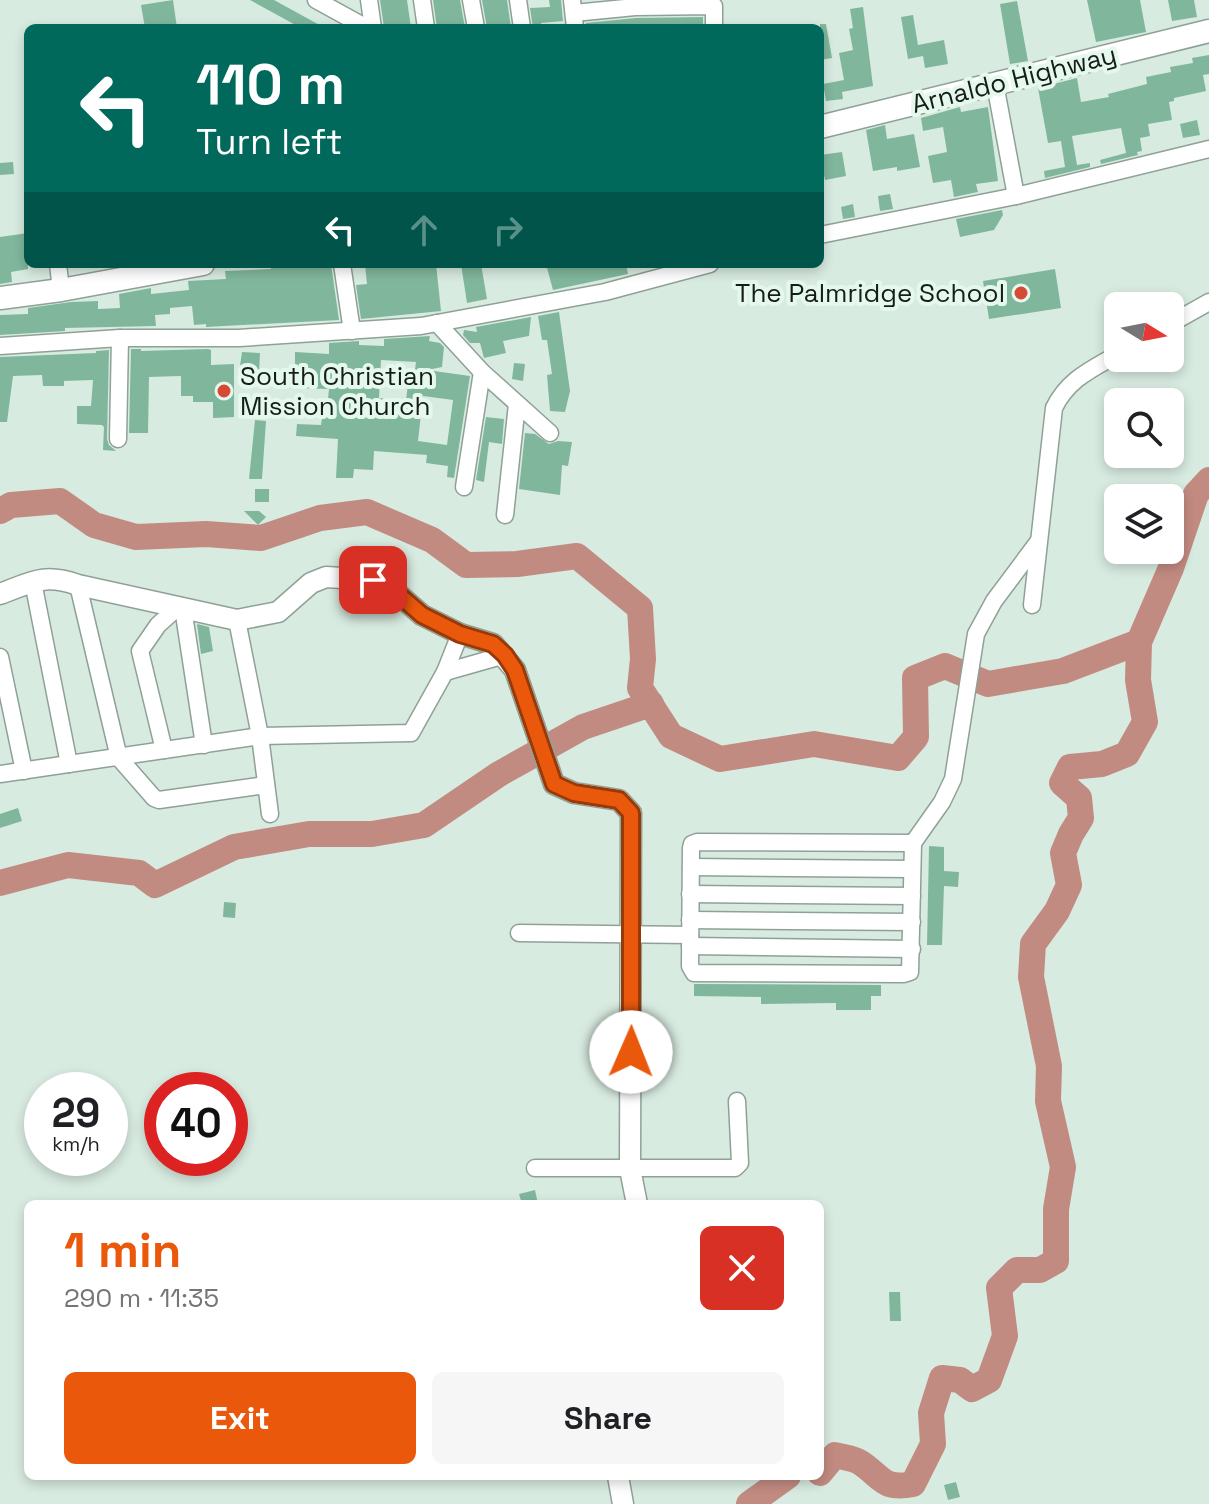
<!DOCTYPE html>
<html lang="en">
<head>
<meta charset="utf-8">
<style>
	:root { --surface:#fff; --page:#f6f6f6; --text:#202124; --muted:#757577; --accent:#ea580c }
	body { margin:0; font-family:"Space Grotesk",sans-serif; background:var(--page); color:var(--text); height:100vh; display:flex; flex-direction:column; font-size:30px; white-space:nowrap }
	* { box-sizing:border-box; margin:0 }
	p { font-size:26px; color:var(--muted) }
	.icon { flex:none; width:44px; height:44px; fill:none; stroke:currentColor; stroke-width:2; stroke-linecap:round; stroke-linejoin:round }
	.map { position:relative; flex:1; overflow:hidden }
	.sheet { position:absolute; left:24px; top:1200px; width:800px; height:280px; display:flex; flex-direction:column; background:var(--surface); border-radius:12px; box-shadow:0 4px 12px #0003 }
	.sheet>* { flex:none }
	.banner { position:absolute; left:24px; top:24px; width:800px; height:244px; border-radius:12px; box-shadow:0 4px 12px #0003; background:#00695c; color:#fff; overflow:hidden }
	.needle { width:52px; rotate:100deg }
	.fabs { position:absolute; left:1104px; top:292px; display:grid; gap:16px }
	.fabs a { display:grid; place-items:center; width:80px; height:80px; border-radius:12px; background:var(--surface); box-shadow:0 4px 12px #0003; font-size:40px }
	.speed { position:absolute; left:24px; top:1072px; display:flex; gap:16px; font-size:40px; font-weight:700; text-align:center }
	.speed>* { display:grid; place-content:center; width:104px; height:104px; border-radius:50%; background:var(--surface); box-shadow:0 4px 12px #0003; line-height:1 }
	.speed small { font-size:20px; font-weight:400 }
	.speed .limit { border:12px solid #d22; background:#fff; color:#111 }
	.pin { position:absolute; display:grid; place-items:center; width:68px; height:68px; color:#fff; margin:-34px; border-radius:16px; box-shadow:0 4px 12px #0006 }
	.me { position:absolute; width:88px; margin:-44px; rotate:1deg; stroke-linejoin:round; filter:drop-shadow(0 0 6px #0008) }
	.turn { display:flex; align-items:center; gap:28px; height:168px; padding:0 40px; font-size:36px }
	.turn .icon { width:104px; height:104px; stroke-width:2.5 }
	.turn b { display:block; font-size:56px; line-height:68px }
	.lanes { display:flex; align-items:center; height:76px; padding:0 40px; background:#0003; justify-content:center; gap:40px; direction:ltr }
	.lanes .off { opacity:.35 }
	.round { display:grid; place-items:center; flex:none; width:84px; height:84px; border-radius:12px; background:var(--page) }
	.summary { display:flex; align-items:center; justify-content:space-between; height:136px; padding:0 40px }
	h1 { font-size:48px; font-weight:600; line-height:60px; color:var(--accent) }
	.action { display:flex; gap:16px; margin-top:auto; padding:16px 40px }
	.action a { flex:1; height:92px; border-radius:12px; background:var(--accent); color:#fff; font-size:32px; font-weight:600; line-height:92px; text-align:center }
	.action a+a { background:var(--page); color:var(--text) }
	.map>svg:first-child { display:block }
</style>
</head>
<body>
<div class="map">
<svg width="1209" height="1504" viewBox="0 0 1209 1504">
	<rect width="100%" height="100%" fill="#d8ebe1"/>
	<g fill="none" stroke-linecap="round" stroke-linejoin="round">
		<g stroke="#c28b81" stroke-width="26">
			<path d="M0,511l11,-6 49,-4 34,24 42,12 70,-3 55,4 59,-20 47,-6 65,28 34,25 51,-1 60,-8 63,52 3,51 -3,29 31,48 49,23 94,-15 84,14 18,-21 -1,-59 30,-12 43,18 75,-13 76,-29 32,-74 25,-74 13,-14"/>
			<path d="M0,883l68,-18 71,8 16,12 79,-38 75,-13h63l52,-9 75,-51 84,-47 68,-23"/>
			<path d="M820,1473l15,-18c8,2 19,3 26,8 22,15 22,27 52,21l20,-40 -2,-31 11,-35 18,2 12,9 17,-9 16,-44 -6,-48 18,-18h23l16,-9v-52l7,-42 -15,-66 1,-35 -18,-89 2,-33 24,-33 12,-26 -6,-32 8,-19 10,-16 -2,-20 -17,-15 8,-16 32,-3 25,-10 18,-32 -7,-42 1,-38"/>
			<path d="M749,1504l39,-28"/>
		</g>
	</g>
	<g fill="#80b79c" fill-rule="evenodd">
		<path d="M173,0l4,28h-32l-4,-23z"/>
		<path d="M250,0h24l51,28h-24z"/>
		<path d="M380,0h27l4,28h-12v-3l-15,2z"/>
		<path d="M433,0h27l5,28h-28z"/>
		<path d="M482,0h25l4,28h-24z"/>
		<path d="M549,0h12l2,21 -22,2 1,5h-9l-3,-20 20,-1z"/>
		<path d="M1087,0h53l6,32 -50,10z"/>
		<path d="M1168,0h26l3,17 -25,4z"/>
		<path d="M1017,1l11,60 -18,3 -10,-60z"/>
		<path d="M863,7l10,79 -31,6 1,7 -17,2 -3,-17 21,-4 -5,-27 14,-3 -4,-21 4,-1 -3,-19z"/>
		<path d="M913,15l5,30 26,-5 4,24 -23,4 -2,-12 -15,3 -7,-42z"/>
		<path d="M703,17v11h-117v-5l50,-5z"/>
		<path d="M820,24h6l6,34 -12,2z"/>
		<path d="M1209,55v19l-6,1 3,16 -32,7v3l-5,1 3,18 -24,4 2,12 -10,2 2,13 -5,1 1,3 -37,9 -1,-4 26,-7 -5,-25 -49,8 5,29 13,-2v4l-45,11 -1,-7 21,-4 -4,-26 -13,2 -10,-55 39,-10 4,24 28,-5 -1,-3 39,-10 -1,-7 25,-5 -1,-5 23,-4 -1,-5z"/>
		<path d="M960,107l1,5 27,-5 10,74 -22,3 2,8 -24,5 -3,-17 -18,3 -5,-27 19,-4 -4,-25 -20,4 -2,-13z"/>
		<path d="M1197,120l3,15 -17,3 -3,-14z"/>
		<path d="M885,125l2,14 27,-5 6,33 -23,4v-4l-24,4 -7,-41z"/>
		<path d="M842,152l4,24 -21,4 -5,-25z"/>
		<path d="M13,162l1,12 -14,1v-12z"/>
		<path d="M890,194l3,15 -13,2 -2,-15z"/>
		<path d="M853,204l2,13 -12,2 -2,-12z"/>
		<path d="M1002,210l1,5 -9,15 -34,7 -4,-18z"/>
		<path d="M28,233v36l-17,3 1,10 -12,2v-47z"/>
		<path d="M271,264h60l8,56 -133,7v-3l-12,1 -2,-19 -22,2v6l-15,1 1,11 -91,2v3l-65,4v-20l28,-1v-6l43,-6 27,-1v8l22,-1 -1,-14 32,-6v6l38,-4 -1,-9 38,-2 -1,-8 46,-2z"/>
		<path d="M365,264h71l5,47 -80,8 -5,-34 11,-1z"/>
		<path d="M461,264h20l6,35 -20,4z"/>
		<path d="M546,264h80l2,10 -75,16z"/>
		<path d="M1055,269l6,39 -72,11 -6,-38z"/>
		<path d="M559,312l11,79 -5,21 -15,-1 -3,-36 5,-1 -5,-34h-5l-4,-24z"/>
		<path d="M531,317l-2,19 -26,5 3,12 -22,5 -4,-15h-10l-7,-8 1,-5 13,2 -1,-5z"/>
		<path d="M430,336l-1,5 11,2 4,4 -2,20 -15,3 43,6 -16,102 -7,-1 1,-11 -22,-3 1,-8 -53,-4 -1,19 -19,-1 -1,9h-17l2,-39 -42,-3 1,-12 24,1 1,-7h4l3,-29 -34,-1v-36l34,2v-11l30,-2v4l25,1v-7zM381,360l35,2 -3,22h-5l-2,16 -27,-2zM423,396l30,4 -6,45 -29,-4z"/>
		<path d="M131,349h10v2l67,-2 3,1v15l23,-1v53l-21,1v-16h-20v-6h-12v-20l-32,1 -1,56h-19z"/>
		<path d="M109,350l-2,89 2,6 7,6 -13,-1 1,-23 -2,-2 -25,-1v-18h14l2,-26 -29,1v5h-21l-1,-11 -29,1 -6,46h-7v-65l96,-4v-2z"/>
		<path d="M242,352l18,1 -1,21 -20,-1z"/>
		<path d="M514,363l11,1 -2,17 -11,-2z"/>
		<path d="M486,417l18,2 -2,25 -13,-2 -5,40 -8,-2z"/>
		<path d="M255,420l11,1 -4,58h-13z"/>
		<path d="M525,433l10,1 14,10 9,-3 14,1 -4,24 -6,-1 -2,30 -41,-6z"/>
		<rect x="255" y="489" width="14" height="13"/>
		<path d="M244,511h15l7,6 -8,8z"/>
		<path d="M197,624l12,3 4,24 -12,3z"/>
		<path d="M18,808l4,13 -22,7v-14z"/>
		<path d="M929,846l15,1v24l15,1 -1,15 -14,-1 -2,59h-15z"/>
		<path d="M224,902l12,1 -1,15 -12,-1z"/>
		<path d="M694,984l187,1v11h-10v14h-35v-7l-75,1v-7l-67,-1z"/>
		<path d="M535,1190l3,14h-16l-3,-10z"/>
		<path d="M889,1292h11l1,29h-11z"/>
		<path d="M956,1482l4,15 -12,3 -4,-15z"/>
	</g>
	<g fill="none" stroke-linecap="round" stroke-linejoin="round">
		<g stroke="#8fa197" stroke-width="19">
			<g id="minor">
				<path d="M316,0l51,28"/>
				<path d="M369,0l4,28"/>
				<path d="M422,0l4,28"/>
				<path d="M471,0l5,28"/>
				<path d="M518,0l4,28"/>
				<path d="M572,0l3,28"/>
				<path d="M574,13l61,-6 79,-1v22"/>
				<path d="M995,84l21,112"/>
				<path d="M820,235l196,-39 193,-47"/>
				<path d="M58,264l3,26"/>
				<path d="M342,264l10,67"/>
				<path d="M437,323l45,49 68,61"/>
				<path d="M1170,324l39,-22"/>
				<path d="M0,346l120,-8h119l182,-12 184,-34 105,-28"/>
				<path d="M118,439l2,-101"/>
				<path d="M464,487l18,-115"/>
				<path d="M505,515l12,-111"/>
				<path d="M33,582l36,182"/>
				<path d="M78,585l41,173 35,40 5,2 107,-15"/>
				<path d="M1032,605l22,-197c14,-29 38,-39 64,-54"/>
				<path d="M183,608l21,137"/>
				<path d="M237,620l23,116 10,78"/>
				<path d="M0,657l24,114"/>
				<path d="M445,672l60,-17"/>
				<path d="M164,750l-24,-99 18,-26 20,-18"/>
				<path d="M0,774l260,-38 151,-3 34,-61 15,-38"/>
				<path d="M697,842l216,1 -3,129 -6,2 -210,-1 -4,-7 1,-118 1,-4z"/>
				<path d="M913,843l29,-41 11,-23 23,-145 18,-33 44,-59"/>
				<path d="M691,867l221,2"/>
				<path d="M690,894l222,2"/>
				<path d="M690,920l222,2"/>
				<path d="M519,933l171,2"/>
				<path d="M690,946l222,3"/>
				<path d="M535,1168h200l5,-5 -3,-62"/>
			</g>
		</g>
		<g stroke="#8fa197" stroke-width="23">
			<g id="tertiary">
				<path d="M0,594c32,-12 44,-21 78,-9l159,35 41,-8 33,-29 15,-6 47,3 18,8 31,27 38,19 33,10 22,26 39,114 20,9 45,7 12,13 -1,356 7,35"/>
				<path d="M618,1476l5,28"/>
			</g>
		</g>
		<g stroke="#8fa197" stroke-width="25">
			<g id="secondary">
				<path d="M820,127l389,-96"/>
				<path d="M0,298l61,-8 142,-26"/>
			</g>
		</g>
		<use href="#minor" stroke="#fff" stroke-width="16"/>
		<use href="#tertiary" stroke="#fff" stroke-width="20"/>
		<use href="#secondary" stroke="#fff" stroke-width="22"/>
	</g>
	<g fill="none" stroke-linecap="round" stroke-linejoin="round">
		<g stroke="#983908" stroke-width="20">
			<path id="route" d="M373,580l18,8 31,27 38,19 33,10 12,11 10,15 39,114 20,9 45,7 12,13v239"/>
		</g>
		<use href="#route" stroke="#ea580c" stroke-width="14"/>
	</g>
	<g fill="#d64a35" stroke="#e5f8ee" stroke-width="3">
		<circle cx="1021" cy="293" r="8"/>
		<circle cx="224" cy="391" r="8"/>
	</g>
	<g text-anchor="middle" stroke-width="8" stroke-linejoin="round" paint-order="stroke">
		<g font-size="26" fill="#161d19" stroke="#e5f8ee">
			<text transform="translate(1014 79) rotate(-14)" y="9">Arnaldo Highway</text>
		</g>
		<g font-size="26" fill="#161d19" stroke="#e5f8ee" text-anchor="end">
			<text x="1005" y="302">The Palmridge School</text>
			<text x="240" y="385" text-anchor="start">South Christian<tspan x="240" dy="30">Mission Church</tspan></text>
		</g>
	</g>
</svg>
<div class="fabs">
<a><svg class="needle" viewBox="-14 -14 28 28"><path d="M0-13l5 13h-10z" fill="#e53935"/><path d="M0 13l5-13h-10z" fill="#757577"/></svg></a>
<a><svg class="icon" aria-label="search" viewBox="0 0 24 24"><circle cx="10" cy="10" r="6"/><path d="M15 15l6 6"/></svg></a>
<a><svg class="icon" aria-label="layers" viewBox="0 0 24 24"><path d="M12 4l9 5-9 5-9-5zM3 14l9 5 9-5"/></svg></a>
</div>
<div class="speed"><div>29<small>km/h</small></div><div class="limit">40</div></div>
<div class="pin" style="left:373px;top:580px;background:#d93025"><svg class="icon" aria-label="arrive" viewBox="0 0 24 24"><path d="M6 21V4h12l-3 4 3 4H6"/></svg></div>
<svg class="me" style="left:631px;top:1052px" viewBox="-20 -20 40 40"><circle r="19" fill="#fff"/><path d="M0-13L10 11 0 6-10 11z" fill="#ea580c"/></svg>
<div class="banner">
<div class="turn"><svg class="icon" aria-label="left" viewBox="0 0 24 24"><path d="M17 20v-9H6M10 6l-5 5 5 5"/></svg><div><b>110 m</b>Turn left</div></div>
<div class="lanes"><svg class="icon" aria-label="left" viewBox="0 0 24 24"><path d="M17 20v-9H6M10 6l-5 5 5 5"/></svg><svg class="icon off" aria-label="ahead" viewBox="0 0 24 24"><path d="M12 20V5M6 11l6-6 6 6"/></svg><svg class="icon off" aria-label="right" viewBox="0 0 24 24"><path d="M7 20v-9h11M14 6l5 5-5 5"/></svg></div>
</div>
<section class="sheet">
<div class="summary"><div><h1>1 min</h1><p>290 m · 11:35</p></div><a class="round" style="background:#d93025;color:#fff"><svg class="icon" aria-label="close" viewBox="0 0 24 24"><path d="M6 6l12 12M18 6L6 18"/></svg></a></div>
<div class="action"><a>Exit</a><a>Share</a></div>
</section>
</div>
</body>
</html>
